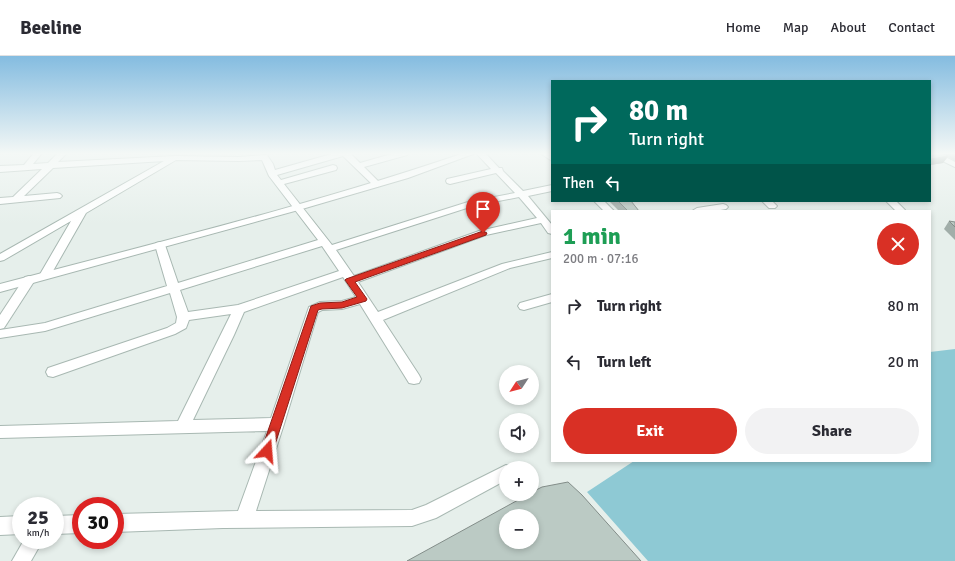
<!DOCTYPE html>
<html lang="en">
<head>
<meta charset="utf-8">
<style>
	:root { --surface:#fff; --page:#f2f2f3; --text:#2b2b33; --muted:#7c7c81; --line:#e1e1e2; --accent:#d93025 }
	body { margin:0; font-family:Signika,sans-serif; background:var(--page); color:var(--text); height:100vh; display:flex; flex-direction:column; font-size:15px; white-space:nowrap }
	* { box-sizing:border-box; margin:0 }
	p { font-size:13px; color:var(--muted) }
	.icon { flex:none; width:22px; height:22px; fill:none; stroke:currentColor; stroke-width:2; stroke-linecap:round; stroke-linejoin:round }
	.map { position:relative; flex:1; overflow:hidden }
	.panel { position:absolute; left:551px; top:154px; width:380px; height:252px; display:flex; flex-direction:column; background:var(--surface); border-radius:0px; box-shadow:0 2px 6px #0003 }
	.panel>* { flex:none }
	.banner { position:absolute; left:551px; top:24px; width:380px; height:122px; border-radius:0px; box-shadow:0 2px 6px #0003; background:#00695c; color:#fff; overflow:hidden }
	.needle { width:26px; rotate:234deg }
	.controls { position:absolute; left:499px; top:309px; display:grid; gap:8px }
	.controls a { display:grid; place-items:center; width:40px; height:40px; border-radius:50%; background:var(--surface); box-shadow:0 2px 6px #0003; font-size:20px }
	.speed { position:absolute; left:12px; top:441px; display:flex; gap:8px; font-size:20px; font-weight:700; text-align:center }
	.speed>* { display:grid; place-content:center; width:52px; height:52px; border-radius:50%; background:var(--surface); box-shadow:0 2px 6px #0003; line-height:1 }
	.speed small { font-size:10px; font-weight:400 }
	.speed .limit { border:6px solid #d22; background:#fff; color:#111 }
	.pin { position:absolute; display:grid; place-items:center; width:34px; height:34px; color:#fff; margin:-41px -17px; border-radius:50% 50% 50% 0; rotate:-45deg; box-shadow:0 0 4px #0007 }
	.pin .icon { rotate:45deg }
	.me { position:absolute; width:44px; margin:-22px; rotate:19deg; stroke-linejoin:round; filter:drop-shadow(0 0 3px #0008) }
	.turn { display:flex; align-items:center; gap:14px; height:84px; padding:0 12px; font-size:18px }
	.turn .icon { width:52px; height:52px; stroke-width:2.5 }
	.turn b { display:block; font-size:28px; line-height:34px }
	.then { display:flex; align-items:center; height:38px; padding:0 12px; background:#0003; gap:8px; font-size:15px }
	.round { display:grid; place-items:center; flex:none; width:42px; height:42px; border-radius:21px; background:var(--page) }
	.headline { display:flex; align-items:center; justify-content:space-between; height:68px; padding:0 12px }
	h1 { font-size:24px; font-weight:700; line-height:30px; color:#1e9e55 }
	.button { display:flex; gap:8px; margin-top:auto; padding:8px 12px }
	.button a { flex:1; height:46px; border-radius:24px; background:var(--accent); color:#fff; font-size:16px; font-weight:700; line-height:46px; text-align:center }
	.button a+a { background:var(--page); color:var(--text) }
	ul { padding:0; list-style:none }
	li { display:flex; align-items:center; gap:12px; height:56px; padding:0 12px }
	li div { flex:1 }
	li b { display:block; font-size:15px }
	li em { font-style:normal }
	header { display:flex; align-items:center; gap:24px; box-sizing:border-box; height:56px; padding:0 20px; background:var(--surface); border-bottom:1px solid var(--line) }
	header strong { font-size:19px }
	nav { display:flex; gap:22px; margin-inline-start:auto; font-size:14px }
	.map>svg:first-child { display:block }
</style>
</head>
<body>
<header>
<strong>Beeline</strong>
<nav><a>Home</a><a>Map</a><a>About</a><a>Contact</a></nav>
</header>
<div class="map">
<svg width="955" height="505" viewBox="0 0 955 505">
	<rect width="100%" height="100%" fill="#e6efeb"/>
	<path fill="#8ec9d4" d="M955,293v212h-307l-61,-69 47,-31h296v-109z"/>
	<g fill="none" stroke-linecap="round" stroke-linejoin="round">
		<g stroke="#a8b8b2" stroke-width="2">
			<g id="minor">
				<path d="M34,97h8l-9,11 15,-1 10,-10h9l-9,9 117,-6 64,1 25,-2h3l6,9 2,6 60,-17h15l10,10 35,-10h13l-1,2 -43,12 17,17 -4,3 -3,-1 -31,-30 -66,19 4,5 52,-15 3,1 1,2 -1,2 -52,14 48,61 136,-43 47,-9 -19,-20 -46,11 -3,-1 -1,-2 1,-2 44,-10 -15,-16h9l14,15h3l1,3 20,20 29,-6v6l-24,5 24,29v9l-4,-1 -7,-10 -55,12 -128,47 20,30 124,-48 50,-12v6l-42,10 -127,52 36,55 2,4 -2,4 -5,1 -5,-1 -49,-79 -18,5 -20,1 -4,2 -34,112 -28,87 156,-1 14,-5 80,-40 6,3h-6v12l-70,38 -24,8 -189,2 -108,4v-18l123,-3 29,-80 -267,7v-12l178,-5 53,-107 -42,6 -3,8 -11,6 -122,43 -5,-1 -2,-4 2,-4 119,-40 9,-5 1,-6 -7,-24 -125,38 -45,7v-8l45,-7 122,-37 -12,-41 1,-2 4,-1 5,3 13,38 140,-43 -49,-64 -7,-16 -23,1 -63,-1 -90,53 -37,65h-8l-2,-2 32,-55 -67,39 -4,1v-7l164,-93 -111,7 -29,28 33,-3 3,1 2,2 -2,2 -60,6v-6l13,-1 29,-28 -42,3v-6l24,-1zM519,141l18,21 -58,13 -125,45 -18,-26 137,-44zM322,190l17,25 -101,34 -50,7 -8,-22zM343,221l13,20 -14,4 -22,1 -11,5 -38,111 -78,2 41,-85 10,-23z"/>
				<path d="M540,97h9l3,2v6z"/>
				<path d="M594,145h10l10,10h-10z"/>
				<path d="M762,145h10l5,5 -2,2h-6z"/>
				<path d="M886,145h10l9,9 -9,1z"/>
				<path d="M723,148l3,1 2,2 -2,2 -11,2h-23l5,-3z"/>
				<path d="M29,220l4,1 2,3 -31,48 -4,1v-14l25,-38z"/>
				<path d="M552,238v8l-28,8 -4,-1 -2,-3 2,-3z"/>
				<path d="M81,459v18l-26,1v-18z"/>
				<path d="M21,460v18l-21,1v-18z"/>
				<path d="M24,484h19l-12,21h-19z"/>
			</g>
		</g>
		<g stroke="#a8b8b2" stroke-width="2">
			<g id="tertiary">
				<path d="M464,97h12l-68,25 -106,31 -302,83v-8c155,-41 312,-79 464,-131z"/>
				<path d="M930,97h8l17,9v5l-25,-12z"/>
			</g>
		</g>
		<use href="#minor" fill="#fff" fill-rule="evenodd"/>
		<use href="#tertiary" fill="#fff" fill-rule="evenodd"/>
	</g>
	<g fill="#a1aea9">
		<path d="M930,97h25v8l-7,-4 -5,6 -13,2z"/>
		<path d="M609,145h22l8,10h-20z"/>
		<path d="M949,165l6,1v18l-11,-11z"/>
	</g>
	<path fill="#838d89" d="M948,100l-5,7 -13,2v-5l1,-1z"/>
	<g fill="#bbcac4" stroke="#838d89" fill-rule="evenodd">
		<path d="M930,97h12l6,3 -17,3 -1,-1z"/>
		<path d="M618,145h13l8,10h-11z"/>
		<path d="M949,165l6,1v5z"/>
		<path d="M568,426l14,13 59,66h-234l122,-67h3v-2l10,-5zM506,460h26v26h-26z"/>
	</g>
	<linearGradient id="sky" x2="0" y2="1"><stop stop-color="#84bce0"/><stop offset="0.58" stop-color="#f4f8f6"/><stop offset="1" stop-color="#f4f8f6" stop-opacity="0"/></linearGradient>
	<rect width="955" height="168" fill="url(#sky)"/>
	<path fill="#d93025" stroke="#8d1f18" d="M483,175l4,2 -1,2 -131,47 12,17 -1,2 -24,7 -20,1 -4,1 -45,141 -2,4 -4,2 -4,-2 -2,-4 50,-145 9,-3 22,-1 15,-5 -12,-17 1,-1z"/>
</svg>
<div class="controls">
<a><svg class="needle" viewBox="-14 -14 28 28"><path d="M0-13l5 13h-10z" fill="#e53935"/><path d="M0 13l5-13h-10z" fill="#7c7c81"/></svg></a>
<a><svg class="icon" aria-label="sound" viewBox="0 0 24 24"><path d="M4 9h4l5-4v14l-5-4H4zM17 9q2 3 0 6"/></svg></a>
<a>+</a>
<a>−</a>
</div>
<div class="speed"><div>25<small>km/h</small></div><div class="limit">30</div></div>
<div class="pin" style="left:483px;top:177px;background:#d93025"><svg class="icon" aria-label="arrive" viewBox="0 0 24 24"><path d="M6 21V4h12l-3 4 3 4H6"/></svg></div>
<svg class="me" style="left:267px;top:395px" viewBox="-20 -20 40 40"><path d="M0-17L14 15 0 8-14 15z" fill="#d93025" stroke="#fff" stroke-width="4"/></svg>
<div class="banner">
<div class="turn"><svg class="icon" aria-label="right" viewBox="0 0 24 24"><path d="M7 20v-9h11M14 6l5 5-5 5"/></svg><div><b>80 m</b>Turn right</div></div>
<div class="then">Then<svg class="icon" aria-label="left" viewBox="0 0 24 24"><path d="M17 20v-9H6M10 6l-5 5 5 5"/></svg></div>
</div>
<section class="panel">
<div class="headline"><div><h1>1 min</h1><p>200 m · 07:16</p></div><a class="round" style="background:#d93025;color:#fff"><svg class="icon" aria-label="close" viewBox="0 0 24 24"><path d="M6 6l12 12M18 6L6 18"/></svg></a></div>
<ul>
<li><svg class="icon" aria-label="right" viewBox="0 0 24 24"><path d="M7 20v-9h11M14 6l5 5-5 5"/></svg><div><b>Turn right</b></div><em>80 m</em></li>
<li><svg class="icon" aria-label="left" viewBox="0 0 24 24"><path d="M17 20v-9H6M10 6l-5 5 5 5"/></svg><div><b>Turn left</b></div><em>20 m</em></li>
</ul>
<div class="button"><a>Exit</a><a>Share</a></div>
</section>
</div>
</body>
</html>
